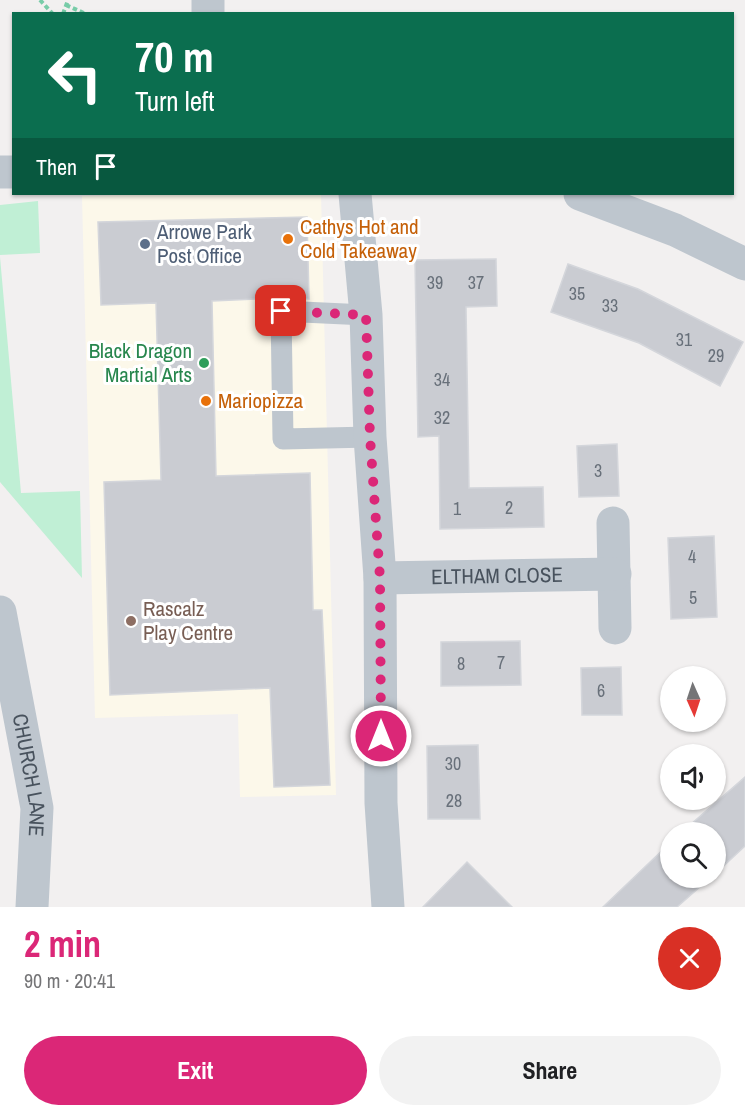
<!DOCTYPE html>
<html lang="en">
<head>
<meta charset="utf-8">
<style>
	:root { --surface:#fff; --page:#f2f2f2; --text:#202124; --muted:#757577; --accent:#db2777 }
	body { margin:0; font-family:"Archivo Narrow",sans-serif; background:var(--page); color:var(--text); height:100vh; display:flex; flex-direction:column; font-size:22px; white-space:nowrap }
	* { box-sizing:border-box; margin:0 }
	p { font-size:20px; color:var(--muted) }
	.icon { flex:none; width:33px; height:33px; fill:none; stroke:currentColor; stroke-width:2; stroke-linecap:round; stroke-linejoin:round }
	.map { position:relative; height:907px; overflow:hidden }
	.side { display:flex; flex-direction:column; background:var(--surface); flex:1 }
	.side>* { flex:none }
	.banner { position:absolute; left:12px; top:12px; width:722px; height:183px; border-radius:0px; box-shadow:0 2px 4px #0004; background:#0b6e4f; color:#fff; overflow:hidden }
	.needle { width:39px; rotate:177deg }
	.tools { position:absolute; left:660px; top:666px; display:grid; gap:12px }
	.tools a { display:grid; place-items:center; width:66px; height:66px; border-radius:50%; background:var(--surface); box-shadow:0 2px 4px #0004; font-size:30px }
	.pin { position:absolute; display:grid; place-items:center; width:51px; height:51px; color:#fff; margin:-26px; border-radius:12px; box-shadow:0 3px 9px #0006 }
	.me { position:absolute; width:66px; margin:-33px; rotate:0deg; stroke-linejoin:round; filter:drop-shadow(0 0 4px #0008) }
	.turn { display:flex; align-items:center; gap:21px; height:126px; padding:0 24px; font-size:27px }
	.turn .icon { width:78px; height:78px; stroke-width:2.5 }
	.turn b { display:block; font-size:42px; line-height:51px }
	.then { display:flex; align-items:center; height:57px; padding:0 24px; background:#0003; gap:12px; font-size:22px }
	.round { display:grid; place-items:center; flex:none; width:63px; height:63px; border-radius:32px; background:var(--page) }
	.headline { display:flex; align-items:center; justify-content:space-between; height:102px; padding:0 24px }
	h1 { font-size:36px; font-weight:700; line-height:45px; color:var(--accent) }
	.action { display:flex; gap:12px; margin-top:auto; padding:12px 24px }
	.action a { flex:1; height:69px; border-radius:36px; background:var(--accent); color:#fff; font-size:24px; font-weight:700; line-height:69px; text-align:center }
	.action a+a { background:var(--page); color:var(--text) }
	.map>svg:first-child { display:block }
</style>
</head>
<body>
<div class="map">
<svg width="745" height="907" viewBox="0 0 745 907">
	<rect width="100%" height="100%" fill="#f2f0f0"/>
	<path fill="#fcf8ea" d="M165,194h156l15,601 -96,2 -2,-83 -143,4 -13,-522z"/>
	<g fill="#c0efd5">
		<path d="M38,201l2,52 -40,2v-50z"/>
		<path d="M0,257l21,236 59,-2 2,87 -82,-96z"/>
	</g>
	<g fill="#caccd2" stroke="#d4d6db" stroke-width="1.5">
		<path d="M307,217l2,82 -27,-1 -70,3 4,175 94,-3 3,137h9l8,175 -56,2 -4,-99 -160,7 -6,-213 57,-2 -5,-177 -55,2 -3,-83z"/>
		<path d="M496,259l1,47 -31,1 3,181 74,-1 1,40 -104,2 -1,-93 -21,1 -3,-177z"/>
		<path d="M568,264l70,25 105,53 -23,44 -81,-43 -88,-31z"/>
		<path d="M617,444l2,52 -40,1 -2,-51z"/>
		<path d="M714,536l3,81 -46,2 -3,-81z"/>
		<path d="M520,641l1,44 -80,1v-44z"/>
		<path d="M621,667l1,48h-40l-1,-47z"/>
		<path d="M478,745l2,74h-52l-1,-73z"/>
		<path d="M745,777v69l-29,27v-41h-34z"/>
		<path d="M670,843v35h40l-33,29h-74z"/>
		<path d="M467,862l45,45h-89z"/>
	</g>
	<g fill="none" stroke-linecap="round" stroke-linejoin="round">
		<g stroke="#78cca8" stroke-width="4" stroke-dasharray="4.5 3" stroke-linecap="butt">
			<path d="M40,0l13,14"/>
			<path d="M66,5l20,9"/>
			<path d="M63,14l5,-14"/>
		</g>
		<path stroke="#bec6ce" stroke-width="21" d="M366,315l-85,-4 2,128 87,-2"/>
		<g stroke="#bec6ce" stroke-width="33">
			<path d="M208,0v14"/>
			<path d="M0,172h14"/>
			<path d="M355,194l11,121 4,122 10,141 1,225 7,104"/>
			<path d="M580,194l95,36 70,34"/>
			<path d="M613,523l2,105"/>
			<path id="s1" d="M380,578l235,-4"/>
			<path id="s2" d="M0,612l37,196 -5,99"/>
		</g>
	</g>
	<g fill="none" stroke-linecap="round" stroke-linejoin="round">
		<path stroke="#db2777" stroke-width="10" stroke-dasharray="0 18" d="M281,311l85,4 4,122 10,141 1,158"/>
	</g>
	<g fill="#e8710a" stroke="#fff" stroke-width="2">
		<circle cx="288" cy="239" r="6"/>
		<circle cx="206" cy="401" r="6"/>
	</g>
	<circle fill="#5c6f8a" stroke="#fff" stroke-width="2" cx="145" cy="244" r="6"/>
	<circle fill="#2e9e5b" stroke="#fff" stroke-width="2" cx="204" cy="363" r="6"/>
	<circle fill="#8d6e63" stroke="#fff" stroke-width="2" cx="131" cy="621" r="6"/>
	<g text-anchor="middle" stroke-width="6" stroke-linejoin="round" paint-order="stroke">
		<g font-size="18" fill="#68707a">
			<text x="435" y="289">39</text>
			<text x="476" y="289">37</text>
			<text x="577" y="300">35</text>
			<text x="610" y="312">33</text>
			<text x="684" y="346">31</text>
			<text x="716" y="362">29</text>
			<text x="442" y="386">34</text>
			<text x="442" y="424">32</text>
			<text x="598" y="477">3</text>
			<text x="509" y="514">2</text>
			<text x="457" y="515">1</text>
			<text x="692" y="563">4</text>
			<text x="693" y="604">5</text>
			<text x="501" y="669">7</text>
			<text x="461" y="670">8</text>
			<text x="601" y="697">6</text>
			<text x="453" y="770">30</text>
			<text x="454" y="807">28</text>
		</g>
		<g font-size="21" fill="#c56008" stroke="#fff" text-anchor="start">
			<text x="300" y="234">Cathys Hot and<tspan x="300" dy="24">Cold Takeaway</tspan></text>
			<text x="218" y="408">Mariopizza</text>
		</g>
		<g font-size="21" fill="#4e5e75" stroke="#fff" text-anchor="start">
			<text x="157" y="239">Arrowe Park<tspan x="157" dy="24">Post Office</tspan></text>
		</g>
		<g font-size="21" fill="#27864d" stroke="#fff" text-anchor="end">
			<text x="192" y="358">Black Dragon<tspan x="192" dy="24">Martial Arts</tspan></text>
		</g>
		<g font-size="21" fill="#48525d" stroke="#fff">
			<text dy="7" stroke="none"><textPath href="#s1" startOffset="117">ELTHAM CLOSE</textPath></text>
			<text dy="7" stroke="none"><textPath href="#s2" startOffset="166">CHURCH LANE</textPath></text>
		</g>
		<g font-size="21" fill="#785e54" stroke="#fff" text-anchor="start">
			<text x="143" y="616">Rascalz<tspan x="143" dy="24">Play Centre</tspan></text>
		</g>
	</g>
</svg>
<div class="tools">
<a><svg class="needle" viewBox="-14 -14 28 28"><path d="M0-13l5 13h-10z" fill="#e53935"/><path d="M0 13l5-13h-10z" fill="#757577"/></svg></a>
<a><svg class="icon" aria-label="sound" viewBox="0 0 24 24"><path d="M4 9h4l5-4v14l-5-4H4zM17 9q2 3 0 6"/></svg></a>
<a><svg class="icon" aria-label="search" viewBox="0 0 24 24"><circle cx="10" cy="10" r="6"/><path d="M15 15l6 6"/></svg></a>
</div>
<div class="pin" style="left:281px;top:311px;background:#d93025"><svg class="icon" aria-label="arrive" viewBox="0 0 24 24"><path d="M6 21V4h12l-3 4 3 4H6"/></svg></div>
<svg class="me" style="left:381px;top:736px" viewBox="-20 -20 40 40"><circle r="17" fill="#db2777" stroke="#fff" stroke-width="3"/><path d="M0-11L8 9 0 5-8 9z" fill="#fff"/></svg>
<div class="banner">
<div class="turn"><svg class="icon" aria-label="left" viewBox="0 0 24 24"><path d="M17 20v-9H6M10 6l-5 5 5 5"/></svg><div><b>70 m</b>Turn left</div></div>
<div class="then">Then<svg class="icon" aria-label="arrive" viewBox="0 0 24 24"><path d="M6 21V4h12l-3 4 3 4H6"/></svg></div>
</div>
</div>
<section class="side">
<div class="headline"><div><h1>2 min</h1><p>90 m · 20:41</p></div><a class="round" style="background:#d93025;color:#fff"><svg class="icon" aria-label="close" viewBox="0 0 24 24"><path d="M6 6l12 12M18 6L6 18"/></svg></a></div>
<div class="action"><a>Exit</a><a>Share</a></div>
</section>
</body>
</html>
